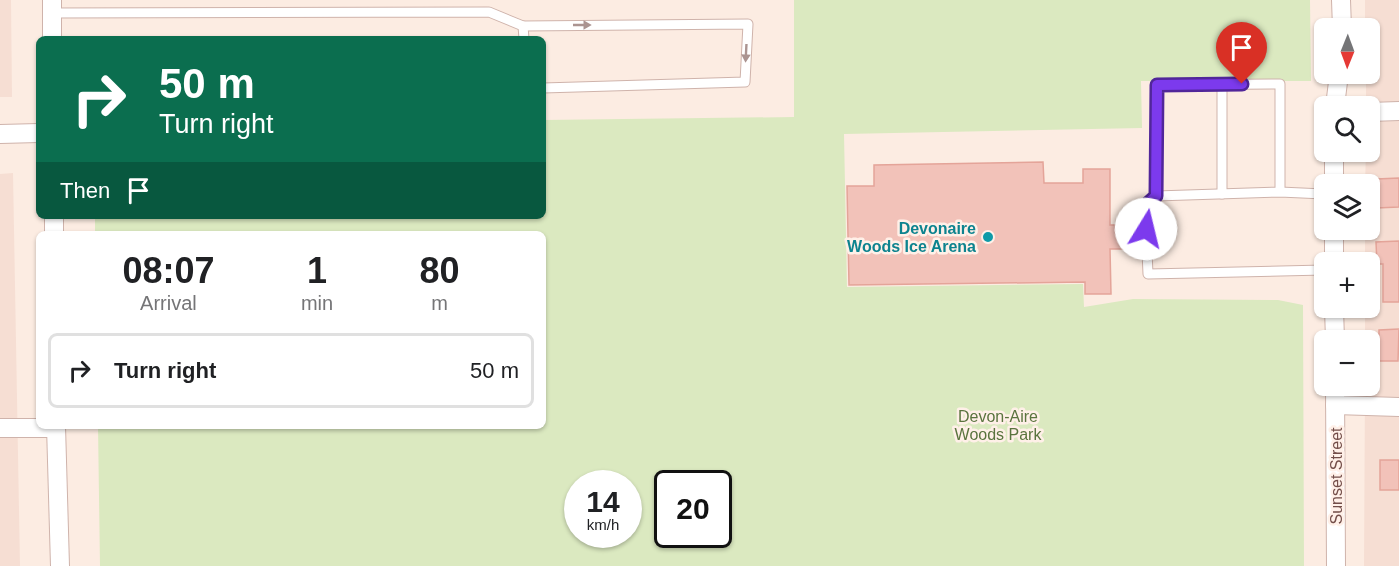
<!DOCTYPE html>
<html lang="en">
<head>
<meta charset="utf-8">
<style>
	:root { --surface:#fff; --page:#f2f2f2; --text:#202124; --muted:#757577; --line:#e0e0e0 }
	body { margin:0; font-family:Helvetica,sans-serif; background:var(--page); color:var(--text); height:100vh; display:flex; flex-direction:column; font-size:22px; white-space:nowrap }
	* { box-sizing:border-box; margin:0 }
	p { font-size:20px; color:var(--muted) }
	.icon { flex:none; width:33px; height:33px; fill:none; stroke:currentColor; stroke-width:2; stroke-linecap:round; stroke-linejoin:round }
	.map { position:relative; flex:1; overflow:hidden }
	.side { position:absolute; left:36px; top:231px; width:510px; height:198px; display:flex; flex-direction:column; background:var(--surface); border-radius:9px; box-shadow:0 2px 4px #0004 }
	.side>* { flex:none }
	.top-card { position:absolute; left:36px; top:36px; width:510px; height:183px; border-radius:9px; box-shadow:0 2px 4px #0004; background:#0b6e4f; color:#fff; overflow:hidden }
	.needle { width:39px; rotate:181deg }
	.buttons { position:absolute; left:1314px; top:18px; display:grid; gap:12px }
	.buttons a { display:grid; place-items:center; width:66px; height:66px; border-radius:9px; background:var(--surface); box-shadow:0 2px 4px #0004; font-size:30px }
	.speed { position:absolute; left:564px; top:470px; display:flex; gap:12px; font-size:30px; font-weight:700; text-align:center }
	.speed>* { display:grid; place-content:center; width:78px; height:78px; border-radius:50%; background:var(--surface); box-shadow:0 2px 4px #0004; line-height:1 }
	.speed small { font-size:15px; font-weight:400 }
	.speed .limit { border:3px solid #111; border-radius:9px; background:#fff; color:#111 }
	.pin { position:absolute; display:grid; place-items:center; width:51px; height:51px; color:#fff; margin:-62px -26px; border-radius:50% 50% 50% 0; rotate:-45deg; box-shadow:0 0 6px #0007 }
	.pin .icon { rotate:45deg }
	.me { position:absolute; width:66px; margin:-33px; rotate:9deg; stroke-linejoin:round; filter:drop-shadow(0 0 4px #0008) }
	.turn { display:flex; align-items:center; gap:21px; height:126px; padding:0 24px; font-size:27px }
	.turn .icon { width:78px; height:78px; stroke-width:2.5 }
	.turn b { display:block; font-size:42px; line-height:51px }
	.then { display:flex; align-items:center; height:57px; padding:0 24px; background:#0003; gap:12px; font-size:22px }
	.eta { display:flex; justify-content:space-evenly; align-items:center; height:102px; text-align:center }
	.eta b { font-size:36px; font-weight:700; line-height:42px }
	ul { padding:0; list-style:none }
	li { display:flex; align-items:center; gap:18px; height:75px; margin:0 12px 9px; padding:0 12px; border:3px solid var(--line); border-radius:9px }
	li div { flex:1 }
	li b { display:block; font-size:22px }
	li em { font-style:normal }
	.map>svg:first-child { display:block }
</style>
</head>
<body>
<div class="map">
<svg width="1399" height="566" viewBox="0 0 1399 566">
	<rect width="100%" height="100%" fill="#fcece2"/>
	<g fill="#f6ded3">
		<path d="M0,0h11l1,97h-12z"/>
		<path d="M1365,0h34v566h-35l1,-180h5v-46h-5v-32h5v-46h-5v-32h5v-46h-5l1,-32h4v-46h-4v-32h4v-46h-5z"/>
		<path d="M13,173l7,393h-20v-392z"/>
	</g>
	<path fill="#dbe9c0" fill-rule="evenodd" d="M794,0h516l1,81h-170l1,47 -298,6 3,153 236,-3 1,23 49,-8 145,1 25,5 1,261h-1204l-2,-140h445v-192h-448v-18h448v-96l251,-3zM578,483h50v51h-50zM668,483h50v51h-50z"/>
	<g fill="#f2c2b9" stroke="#e4a499" stroke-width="1.5">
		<path d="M1043,162l1,21h39v-14h27v56h19v24h-19l1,45h-26v-12l-236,3 -2,-99h27v-21z"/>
		<path d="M1399,178v29l-22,1v-29z"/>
		<path d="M1399,241v61h-16v-38h-6l-1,-22z"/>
		<path d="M1399,329l-1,32h-19v-31z"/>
		<rect x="1380" y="460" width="19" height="30"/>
	</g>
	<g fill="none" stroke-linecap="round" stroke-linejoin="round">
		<g stroke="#cfb3ab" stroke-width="11">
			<g id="lane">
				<path d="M52,13l437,-1 34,14 225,-2 -3,58 -202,6"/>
				<path d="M523,26l1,13"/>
				<path d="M1280,192v-108l-123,1 -1,111 124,-4 44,2"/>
				<path d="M1222,194v-110"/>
				<path d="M1156,196l-11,10 3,68 176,-4"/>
			</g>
		</g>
		<g stroke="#cfb3ab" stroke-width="20">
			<g id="street">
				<path d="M52,0v39"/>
				<path d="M1341,0l1,28"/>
				<path d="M1335,106l4,-32"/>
				<path d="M1370,112l29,-1"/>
				<path d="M0,134l39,-1"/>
				<path d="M1334,152v32"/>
				<path d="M54,216v18"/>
				<path d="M1334,262v-32"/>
				<path d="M1334,308l1,32"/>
				<path d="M1335,386l1,180"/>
				<path d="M1335,405l64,2"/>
				<path d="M56,426l4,140"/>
				<path d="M0,428h56"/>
			</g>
		</g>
		<use href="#lane" stroke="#fff" stroke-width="9"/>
		<use href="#street" stroke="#fff" stroke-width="18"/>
	</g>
	<defs><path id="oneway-solid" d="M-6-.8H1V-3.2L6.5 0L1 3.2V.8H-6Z" transform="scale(1.5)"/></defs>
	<g fill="#ab9491">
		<use href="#oneway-solid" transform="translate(582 25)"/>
		<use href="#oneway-solid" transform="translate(746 53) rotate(93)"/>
	</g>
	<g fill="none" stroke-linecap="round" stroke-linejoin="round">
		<g stroke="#51269a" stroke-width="15">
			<path id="route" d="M1146,229l-1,-23 11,-10 1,-111 85,-1"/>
		</g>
		<use href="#route" stroke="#7c3aed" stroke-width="10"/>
	</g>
	<circle fill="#0f9aa8" stroke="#fff0e8" stroke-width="2" cx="988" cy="237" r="6"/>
	<g text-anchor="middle" stroke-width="5" stroke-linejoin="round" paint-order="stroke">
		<g font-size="16" font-weight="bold" fill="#0d838f" stroke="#fff0e8" text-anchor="end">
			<text x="976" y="234">Devonaire<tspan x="976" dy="18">Woods Ice Arena</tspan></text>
		</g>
		<g font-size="16" fill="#5a743e" stroke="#fff0e8">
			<text x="998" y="422">Devon-Aire<tspan x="998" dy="18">Woods Park</tspan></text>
		</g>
		<g font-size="16" fill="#734d48" stroke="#fff0e8">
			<text transform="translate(1336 476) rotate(-90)" y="6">Sunset Street</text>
		</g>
	</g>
</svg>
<div class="buttons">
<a><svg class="needle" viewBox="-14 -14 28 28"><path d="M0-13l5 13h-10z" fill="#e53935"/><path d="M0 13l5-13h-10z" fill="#757577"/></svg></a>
<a><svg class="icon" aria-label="search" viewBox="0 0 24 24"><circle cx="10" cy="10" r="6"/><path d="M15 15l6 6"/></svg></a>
<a><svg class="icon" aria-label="layers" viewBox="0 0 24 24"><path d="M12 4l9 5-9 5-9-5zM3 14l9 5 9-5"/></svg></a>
<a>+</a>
<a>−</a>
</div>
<div class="speed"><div>14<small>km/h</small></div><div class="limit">20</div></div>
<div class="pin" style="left:1242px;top:84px;background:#d93025"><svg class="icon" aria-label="arrive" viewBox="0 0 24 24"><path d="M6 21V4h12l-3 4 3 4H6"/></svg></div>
<svg class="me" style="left:1146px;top:229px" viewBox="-20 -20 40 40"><circle r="19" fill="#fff"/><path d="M0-13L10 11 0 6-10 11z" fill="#7c3aed"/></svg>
<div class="top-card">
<div class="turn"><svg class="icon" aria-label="right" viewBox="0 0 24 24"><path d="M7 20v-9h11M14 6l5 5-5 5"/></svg><div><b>50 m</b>Turn right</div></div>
<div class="then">Then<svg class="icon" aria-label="arrive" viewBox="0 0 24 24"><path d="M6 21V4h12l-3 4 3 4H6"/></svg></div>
</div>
<section class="side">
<div class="eta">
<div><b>08:07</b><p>Arrival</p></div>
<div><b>1</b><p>min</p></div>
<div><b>80</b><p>m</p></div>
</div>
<ul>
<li><svg class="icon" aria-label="right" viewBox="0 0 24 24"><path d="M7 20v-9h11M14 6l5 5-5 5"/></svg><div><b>Turn right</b></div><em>50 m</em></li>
</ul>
</section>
</div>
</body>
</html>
